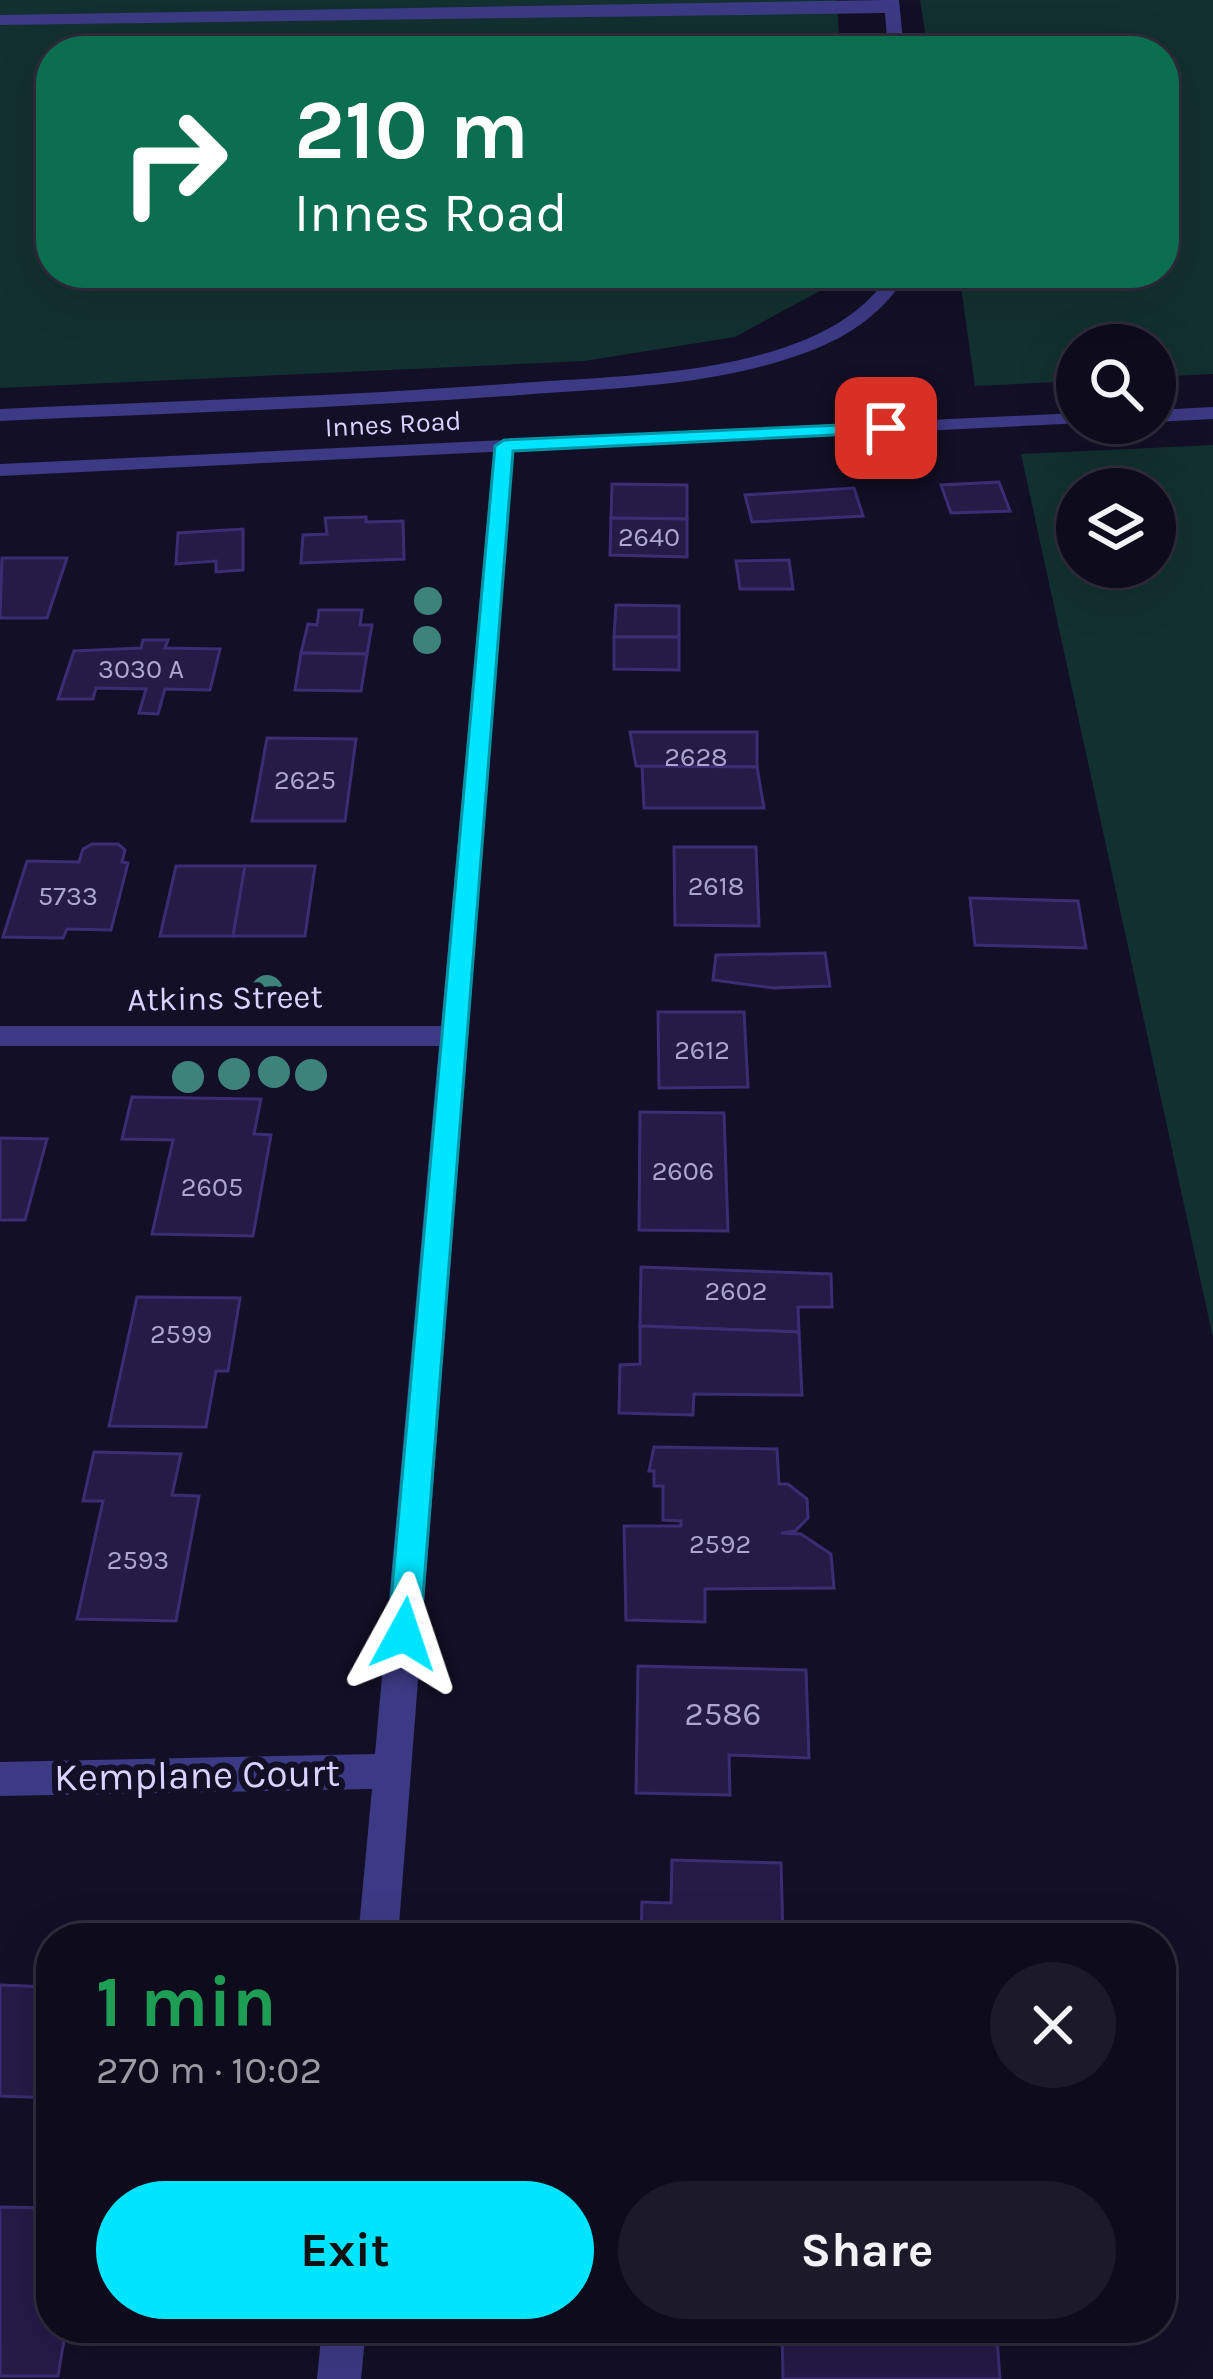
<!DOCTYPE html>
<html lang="en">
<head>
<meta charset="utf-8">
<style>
	:root { --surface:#0e0b1c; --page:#1c1929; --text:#f1f3f6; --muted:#9b9ba3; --line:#2e2b3b; --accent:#00e5ff }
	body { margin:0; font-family:Karla,sans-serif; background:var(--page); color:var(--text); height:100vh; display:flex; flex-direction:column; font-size:45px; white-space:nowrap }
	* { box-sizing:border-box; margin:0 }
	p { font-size:39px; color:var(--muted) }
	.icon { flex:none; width:66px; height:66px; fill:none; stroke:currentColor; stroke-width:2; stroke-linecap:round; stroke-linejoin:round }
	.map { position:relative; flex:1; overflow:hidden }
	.sheet { position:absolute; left:36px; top:1923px; width:1140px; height:420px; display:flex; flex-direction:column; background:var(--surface); border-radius:48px; box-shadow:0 12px 48px #0002,0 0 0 3px var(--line) }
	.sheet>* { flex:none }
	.guide { position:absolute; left:36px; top:36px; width:1143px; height:252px; border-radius:48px; box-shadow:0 12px 48px #0002,0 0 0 3px var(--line); background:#0b6e4f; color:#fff; overflow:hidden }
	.controls { position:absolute; left:1056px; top:324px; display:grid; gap:24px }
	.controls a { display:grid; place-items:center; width:120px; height:120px; border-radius:50%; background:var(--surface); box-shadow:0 12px 48px #0002,0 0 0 3px var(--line); font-size:60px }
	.pin { position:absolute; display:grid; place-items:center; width:102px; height:102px; color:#fff; margin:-51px; border-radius:24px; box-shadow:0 6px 18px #0006 }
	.me { position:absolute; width:132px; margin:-66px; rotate:5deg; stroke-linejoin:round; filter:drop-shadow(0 0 9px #0008) }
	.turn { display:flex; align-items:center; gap:42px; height:252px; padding:0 60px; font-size:54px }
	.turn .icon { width:156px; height:156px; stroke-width:2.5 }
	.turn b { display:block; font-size:84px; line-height:102px }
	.round { display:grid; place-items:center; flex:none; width:126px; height:126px; border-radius:63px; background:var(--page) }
	.overview { display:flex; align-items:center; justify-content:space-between; height:204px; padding:0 60px }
	h1 { font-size:72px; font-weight:700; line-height:90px; color:#1e9e55 }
	.primary-button { display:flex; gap:24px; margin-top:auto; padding:24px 60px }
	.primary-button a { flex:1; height:138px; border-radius:72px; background:var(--accent); color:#111; font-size:48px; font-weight:700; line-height:138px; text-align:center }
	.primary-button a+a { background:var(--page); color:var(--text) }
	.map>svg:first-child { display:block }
</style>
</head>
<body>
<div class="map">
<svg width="1213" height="2379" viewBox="0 0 1213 2379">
	<rect width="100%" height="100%" fill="#130f26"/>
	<g fill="#12302f" fill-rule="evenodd">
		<path d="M0,0h837l3,51h-789v222h802l-118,64 -151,24 -584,27z"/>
		<path d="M920,0h293v374l-58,3v-32h-78v36l-102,5 -16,-113h205v-222h-236z"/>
		<path d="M1213,445v893l-192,-884zM1077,489h78v78h-78z"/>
	</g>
	<g fill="#241b47" stroke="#3b2d73" stroke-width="3">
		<path d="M999,482l11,29 -59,2 -10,-28z"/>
		<path d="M612,484l75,1v34l-76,-1z"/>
		<path d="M854,488l9,28 -111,6 -7,-27z"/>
		<path d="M366,517v5l37,-1 1,38 -103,4 2,-28 24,-1 -2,-16z"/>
		<path d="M611,518l76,1v38l-77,-2z"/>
		<path d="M243,529v41l-27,2v-11l-40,3 2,-31z"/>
		<path d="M2,558h65l-20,60h-47z"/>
		<path d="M789,560l4,29h-53l-4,-28z"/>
		<path d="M616,605l63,1v31h-65z"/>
		<path d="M319,610h43l-2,15h12l-5,29 -66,-1 7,-29 9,1z"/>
		<path d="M614,637h65v33l-65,-1z"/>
		<path d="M143,640h25l-3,8 55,1 -10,41 -45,-1 -7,25 -19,-1 7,-24 -50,-1 -3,11h-35l16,-48 67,-3z"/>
		<path d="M301,653l66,1 -6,37 -66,-1z"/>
		<path d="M630,732h127v35l-121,-1z"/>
		<path d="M267,738l89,1 -11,82h-93z"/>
		<path d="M642,766l115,1 7,41h-120z"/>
		<path d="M92,844h26l7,6 -3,12 6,1 -17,67 -44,-1 -4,9 -60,-1 24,-76 52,1 4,-13z"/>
		<path d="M674,847h82l3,79 -84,-1z"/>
		<path d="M176,866h69l-12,70h-73z"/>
		<path d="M245,866h70l-10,70h-72z"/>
		<path d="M970,898l108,3 8,47 -111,-3z"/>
		<path d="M825,953l5,33 -56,2 -61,-8 3,-25z"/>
		<path d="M658,1012h86l4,75 -89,1z"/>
		<path d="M132,1097l129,2 -7,35 17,1 -18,101 -101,-2 21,-94 -51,-1z"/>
		<path d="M640,1112l84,1 4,118 -89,-1z"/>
		<path d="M0,1138l47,1 -22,81h-25z"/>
		<path d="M641,1267l190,7 1,33h-34l1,25 -159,-6z"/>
		<path d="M137,1297l103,1 -12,73h-12l-10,56 -97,-1z"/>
		<path d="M640,1326l159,6 3,63 -108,-1 -1,21 -74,-2 1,-48 20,-1z"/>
		<path d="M654,1447l123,2 2,35h9l19,15 1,19 -13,13 -14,2 20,1 30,20 3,34 -129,1v33l-79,-2 -2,-94h57v-5l-18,-1v-34h-9v-15h-5z"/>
		<path d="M94,1452l87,2 -9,41 27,1 -23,125 -99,-2 26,-118h-20z"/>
		<path d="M638,1666l168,4 3,88 -80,-3 1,40 -94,-2z"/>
		<path d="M672,1860l109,3 2,75h-142l1,-36 29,1z"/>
		<path d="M0,1985l51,2v111l-51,-2z"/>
		<path d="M0,2207l51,1v120h15l-8,48h-58z"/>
		<path d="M782,2329l215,9 3,41h-217z"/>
	</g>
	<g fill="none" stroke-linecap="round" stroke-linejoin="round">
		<g fill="#3d3a85" fill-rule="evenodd">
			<path d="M883,0h16l5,51h-16l-3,-38 -885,12v-10z"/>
			<path d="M890,273h18c-23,38 -56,62 -98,78 -91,35 -193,37 -289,44 -173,13 -347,18 -521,26v-12c173,-8 346,-13 519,-26 86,-6 177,-7 261,-34 43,-14 85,-36 110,-76z"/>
		</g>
		<g fill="#3d3a85" fill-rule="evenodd">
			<path d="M504,440l10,6 -116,1492h-40l14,-149 -372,7v-34l375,-8 64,-708h-439v-20h441l53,-580z"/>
			<path d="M322,2328h44l-5,51h-44z"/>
		</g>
		<g fill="#3d3a85" fill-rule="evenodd">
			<path d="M1213,407v12l-58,3v-12z"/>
			<path d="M1077,413v10h7l-1084,53v-12z"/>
		</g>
	</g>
	<g fill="#3d827b">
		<circle cx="428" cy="601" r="14"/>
		<circle cx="427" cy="640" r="14"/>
		<circle cx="267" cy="991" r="16"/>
		<circle cx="274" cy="1072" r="16"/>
		<circle cx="234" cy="1074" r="16"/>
		<circle cx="311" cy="1075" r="16"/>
		<circle cx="188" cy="1077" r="16"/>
	</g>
	<path fill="#00e5ff" stroke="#0095a6" stroke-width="3" d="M886,423l10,5 -3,4 -380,19 -93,1183 -4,10h-23l-5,-10 107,-1188 9,-6z"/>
	<g text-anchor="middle" stroke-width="12" stroke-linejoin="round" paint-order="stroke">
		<g font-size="27" fill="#d9d4ff" stroke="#130f26">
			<text transform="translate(393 424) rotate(-3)" y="9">Innes Road</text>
		</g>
		<g font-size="27" fill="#aca6d1">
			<text x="649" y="546">2640</text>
			<text x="141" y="678">3030 A</text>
			<text x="696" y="766">2628</text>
			<text x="305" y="789">2625</text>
			<text x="716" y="895">2618</text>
			<text x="68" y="905">5733</text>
			<text x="702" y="1059">2612</text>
			<text x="683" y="1180">2606</text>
			<text x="212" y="1196">2605</text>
			<text x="736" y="1300">2602</text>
			<text x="181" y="1343">2599</text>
			<text x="720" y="1553">2592</text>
			<text x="138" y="1569">2593</text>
		</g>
		<g font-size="33" fill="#d9d4ff" stroke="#130f26">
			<text transform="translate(225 997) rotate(-1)" y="12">Atkins Street</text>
		</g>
		<g font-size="33" fill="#aca6d1">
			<text x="723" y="1725">2586</text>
		</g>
		<g font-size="39" fill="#d9d4ff" stroke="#130f26">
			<text transform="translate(197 1774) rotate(-1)" y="14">Kemplane Court</text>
		</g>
	</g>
</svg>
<div class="controls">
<a><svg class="icon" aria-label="search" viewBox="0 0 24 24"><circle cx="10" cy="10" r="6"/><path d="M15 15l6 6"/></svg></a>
<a><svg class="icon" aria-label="layers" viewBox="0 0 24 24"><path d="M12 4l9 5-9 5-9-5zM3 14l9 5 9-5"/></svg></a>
</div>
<div class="pin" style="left:886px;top:428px;background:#d93025"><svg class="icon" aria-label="arrive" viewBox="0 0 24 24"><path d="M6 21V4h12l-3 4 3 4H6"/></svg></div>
<svg class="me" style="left:404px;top:1634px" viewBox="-20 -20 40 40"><path d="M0-17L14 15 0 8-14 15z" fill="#00e5ff" stroke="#fff" stroke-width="4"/></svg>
<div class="guide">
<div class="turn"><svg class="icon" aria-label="right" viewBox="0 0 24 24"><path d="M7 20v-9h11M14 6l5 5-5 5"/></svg><div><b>210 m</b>Innes Road</div></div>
</div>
<section class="sheet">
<div class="overview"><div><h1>1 min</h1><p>270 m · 10:02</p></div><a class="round"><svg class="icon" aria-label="close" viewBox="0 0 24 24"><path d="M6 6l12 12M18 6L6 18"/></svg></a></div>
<div class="primary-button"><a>Exit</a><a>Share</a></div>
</section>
</div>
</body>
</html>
